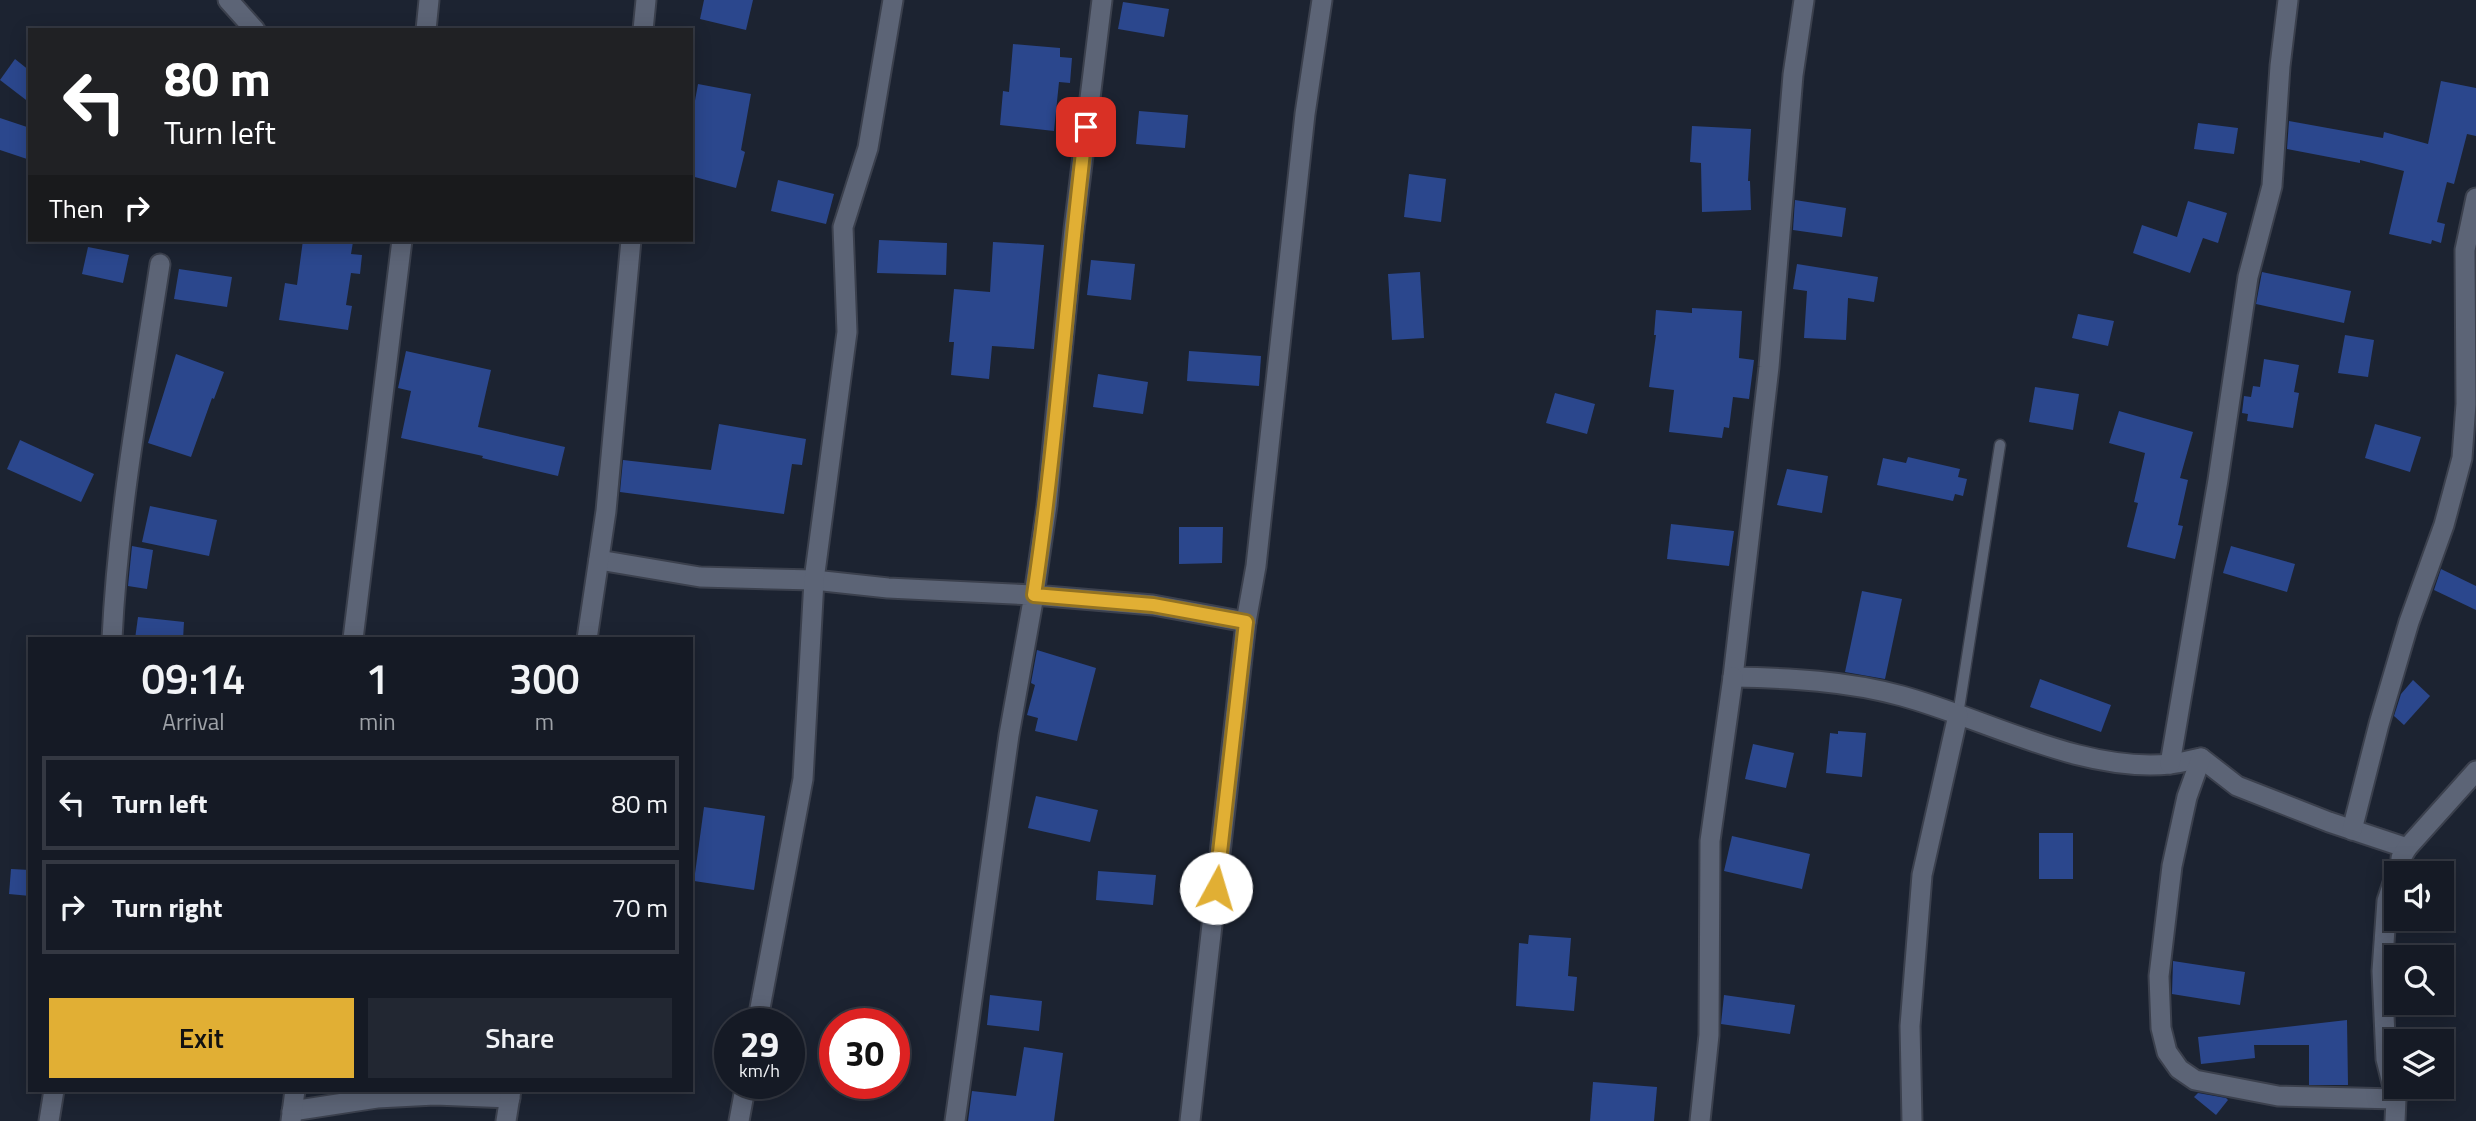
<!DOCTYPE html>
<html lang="en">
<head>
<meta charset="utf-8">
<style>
	:root { --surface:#151a25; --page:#222732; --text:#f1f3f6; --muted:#9da1a7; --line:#343842; --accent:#e1af34 }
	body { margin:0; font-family:"Titillium Web",sans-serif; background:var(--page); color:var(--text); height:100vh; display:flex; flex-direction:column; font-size:26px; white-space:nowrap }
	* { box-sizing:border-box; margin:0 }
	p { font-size:23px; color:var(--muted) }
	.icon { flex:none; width:38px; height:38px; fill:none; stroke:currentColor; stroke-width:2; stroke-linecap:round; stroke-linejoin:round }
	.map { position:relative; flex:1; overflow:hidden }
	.drawer { position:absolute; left:28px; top:637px; width:665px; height:455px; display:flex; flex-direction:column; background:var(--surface); border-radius:0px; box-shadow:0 4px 18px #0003,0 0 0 2px var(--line) }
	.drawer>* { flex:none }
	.top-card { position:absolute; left:28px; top:28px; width:665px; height:214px; border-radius:0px; box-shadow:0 4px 18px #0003,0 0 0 2px var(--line); background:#202124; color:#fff; overflow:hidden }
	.tools { position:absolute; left:2384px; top:861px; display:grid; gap:14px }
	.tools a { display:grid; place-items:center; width:70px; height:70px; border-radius:0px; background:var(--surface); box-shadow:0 4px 18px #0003,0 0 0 2px var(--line); font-size:35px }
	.speed { position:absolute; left:714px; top:1008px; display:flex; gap:14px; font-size:35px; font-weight:700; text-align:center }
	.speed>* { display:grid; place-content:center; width:91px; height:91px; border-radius:50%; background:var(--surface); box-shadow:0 4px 18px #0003,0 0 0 2px var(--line); line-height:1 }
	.speed small { font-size:18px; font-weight:400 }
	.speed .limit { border:10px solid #d22; background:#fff; color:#111 }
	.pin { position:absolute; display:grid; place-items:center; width:60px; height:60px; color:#fff; margin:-30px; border-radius:14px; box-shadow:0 4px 10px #0006 }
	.me { position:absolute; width:77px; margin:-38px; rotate:6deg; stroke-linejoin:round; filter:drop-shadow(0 0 5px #0008) }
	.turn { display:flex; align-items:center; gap:24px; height:147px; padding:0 21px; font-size:32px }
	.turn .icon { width:91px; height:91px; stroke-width:2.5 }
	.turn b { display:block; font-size:49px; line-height:60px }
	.then { display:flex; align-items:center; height:66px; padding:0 21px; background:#0003; gap:14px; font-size:26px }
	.eta { display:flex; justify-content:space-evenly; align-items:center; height:119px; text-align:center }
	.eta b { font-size:42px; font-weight:600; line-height:49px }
	.action { display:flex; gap:14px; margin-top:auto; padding:14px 21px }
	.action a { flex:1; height:80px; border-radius:0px; background:var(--accent); color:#111; font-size:28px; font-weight:600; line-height:80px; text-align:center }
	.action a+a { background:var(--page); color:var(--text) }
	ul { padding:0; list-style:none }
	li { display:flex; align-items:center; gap:21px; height:94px; margin:0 14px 10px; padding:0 7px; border:4px solid var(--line); border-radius:0px }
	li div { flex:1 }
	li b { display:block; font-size:26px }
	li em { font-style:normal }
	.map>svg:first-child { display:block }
</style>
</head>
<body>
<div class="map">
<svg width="2476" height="1121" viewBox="0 0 2476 1121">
	<rect width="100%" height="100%" fill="#1c2331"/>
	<g fill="#2b478d">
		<path d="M704,0h49l-7,30 -46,-11z"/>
		<path d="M1123,2l46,7 -5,28 -46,-8z"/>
		<path d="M1013,44l47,4v9l12,1 -2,25 -11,-1 -5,49 -54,-6 3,-34 6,1z"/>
		<path d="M15,59l15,12v32l-30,-23z"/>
		<path d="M2441,81l35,7v48l-9,-2 -13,50 -7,-2 -10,40 8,2 -4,19 -9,-3 -1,4 -42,-10 15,-63 -44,-11v3l-73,-14 2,-28 94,17 1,-6 44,12z"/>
		<path d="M698,84l53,10 -10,56 4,2 -9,36 -45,-12v-53z"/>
		<path d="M1139,111l49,4 -3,33 -49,-4z"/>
		<path d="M0,118l30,10v32l-30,-10z"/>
		<path d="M2198,123l40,5 -4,26 -40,-5z"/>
		<path d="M1692,126l59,3 -3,52h2l1,29 -49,2 -1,-49 -11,-1z"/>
		<path d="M1409,174l37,5 -5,43 -37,-5z"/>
		<path d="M778,180l56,14 -8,30 -55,-13z"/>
		<path d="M1795,200l51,8 -4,29 -49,-7z"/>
		<path d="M2188,201l39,12 -9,30 -15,-5 -13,35 -57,-20 9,-28 35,12z"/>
		<path d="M303,240l50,2 -2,12 11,1 -2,19 -9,-1 -5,32 6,1 -4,24 -69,-10 6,-37 12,2z"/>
		<path d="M879,240l68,3 -1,32 -69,-2z"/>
		<path d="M993,242l51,3 -10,104 -42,-3 -3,33 -38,-4 3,-33h-5l5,-53 36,3z"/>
		<path d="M88,247l41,8 -6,28 -41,-9z"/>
		<path d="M1091,260l44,4 -4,36 -44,-5z"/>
		<path d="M1797,264l81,13 -4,25 -26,-4 -2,42 -42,-2 3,-47 -14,-2z"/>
		<path d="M179,269l53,8 -5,30 -53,-8z"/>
		<path d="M1420,272l4,66 -32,2 -4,-66z"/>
		<path d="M2262,272l89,19 -7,32 -88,-19z"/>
		<path d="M1692,308l50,3 -3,47 15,2 -5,39 -16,-2 -4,31 -5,-1 -2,11 -53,-6 5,-42 -25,-3 7,-52h-2l2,-25 36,3z"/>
		<path d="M2078,314l36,7 -6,25 -36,-8z"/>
		<path d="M2345,335l29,5 -6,37 -30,-4z"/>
		<path d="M406,351l85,19 -13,57 87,20 -7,29 -76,-18 1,-2 -82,-18 10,-47 -13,-3z"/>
		<path d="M1189,351l72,5 -2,30 -72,-5z"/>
		<path d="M176,354l48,18 -10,27 -2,-1 -21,59 -43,-14z"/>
		<path d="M2264,359l35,6 -5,27 5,1 -6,35 -46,-7 1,-7 -6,-1 2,-17 7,1 2,-11 7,1z"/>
		<path d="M1098,374l50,8 -5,32 -50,-7z"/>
		<path d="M2035,387l44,7 -6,36 -44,-8z"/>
		<path d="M1555,393l40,11 -8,30 -41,-11z"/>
		<path d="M2119,411l74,21 -13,46 8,2 -10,45 5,1 -8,33 -48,-12 11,-44 -4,-1 11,-49 -36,-10z"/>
		<path d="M719,424l87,15 -4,26 -10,-1 -8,50 -164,-22 3,-32 88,10z"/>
		<path d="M2375,424l46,13 -11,35 -45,-14z"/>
		<path d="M20,440l74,34 -13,28 -74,-33z"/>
		<path d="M1908,457l52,12 -2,8 9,2 -4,17 -8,-2 -2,7 -76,-16 6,-27 23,5z"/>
		<path d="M1787,469l41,7 -6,37 -45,-8z"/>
		<path d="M150,506l67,14 -8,36 -67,-14z"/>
		<path d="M1671,524l63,7 -5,35 -62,-7z"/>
		<path d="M1179,527h44l-1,36 -43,1z"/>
		<path d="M132,546l21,4 -6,39 -19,-3z"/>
		<path d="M2231,546l64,18 -8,28 -64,-19z"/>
		<path d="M2441,569l35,17v24l-42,-20z"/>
		<path d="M1862,591l40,8 -17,80 -40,-7z"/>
		<path d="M138,617l46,5 -1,17h-48z"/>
		<path d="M1037,650l59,18 -19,73 -42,-10 3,-13 -11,-3 8,-30 -4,-2z"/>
		<path d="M2040,679l71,26 -10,27 -71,-25z"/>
		<path d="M2413,680l17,16 -26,29 -10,-9 7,-22z"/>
		<path d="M1838,731l28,2 -4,44 -36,-4 4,-40 8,1z"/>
		<path d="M1753,744l41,9 -8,35 -41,-9z"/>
		<path d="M1036,796l62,14 -8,32 -62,-14z"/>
		<path d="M704,807l61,9 -11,74 -60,-9z"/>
		<rect x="2039" y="833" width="34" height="46"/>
		<path d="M1732,836l78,18 -8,35 -78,-18z"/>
		<path d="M11,869l19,1v26l-21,-2z"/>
		<path d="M1098,871l58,4 -3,30 -57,-5z"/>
		<path d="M1529,935l42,3 -3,38 9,1 -3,34 -58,-5 3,-63 9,1z"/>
		<path d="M2173,961l72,11 -5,33 -68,-11z"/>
		<path d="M990,995l52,6 -3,30 -52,-6z"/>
		<path d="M1724,995l71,10 -5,29 -69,-10z"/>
		<path d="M2347,1020l1,65h-39v-40h-55l1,13 -54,6 -3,-27z"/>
		<path d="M1024,1047l39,6 -9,68h-86l4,-30 44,5z"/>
		<path d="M1593,1082l64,5 -3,34h-64z"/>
		<path d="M2198,1093l28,5 2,2 -12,15 -22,-18z"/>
	</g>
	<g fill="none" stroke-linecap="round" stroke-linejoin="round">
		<g stroke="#3b404d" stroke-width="13">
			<path id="service" d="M1958,715l42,-270"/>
		</g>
		<g stroke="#3b404d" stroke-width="23">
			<g id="minor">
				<path d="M228,0l27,30"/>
				<path d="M1102,0l-28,229 -27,276 -13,90 119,10 93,17"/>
				<path d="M1804,0l-11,75 -24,292 -36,310c57,1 114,4 169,19 84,23 180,77 268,68 10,-1 21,-4 31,-6l36,28 92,36 78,26"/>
				<path d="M426,30l3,-30"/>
				<path d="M643,30l3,-30"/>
				<path d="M599,560l101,17 114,3 74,8 146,7 -25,140 -54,386"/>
				<path d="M112,639c6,-126 29,-251 48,-375"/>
				<path d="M353,639l49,-399"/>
				<path d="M587,639l19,-128 25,-271"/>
				<path d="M2201,758l-14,39 -15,69 -13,110 2,52 6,24 12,17 16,11 83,16 118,3"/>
				<path d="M2170,764l48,-284 30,-203 24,-91 8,-120 8,-66"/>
				<path d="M2352,830l27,-106 30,-102 35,-97 18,-67 4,-54 -1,-154 11,-52"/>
				<path d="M2401,858l6,-10 69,-77"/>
				<path d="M757,1024l46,-245 11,-199 33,-248 -4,-105 25,-79 25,-148"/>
				<path d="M292,1111l85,-13 58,-3 75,3"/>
				<path d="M49,1121l5,-31"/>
				<path d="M291,1121l4,-31"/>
				<path d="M506,1121l5,-31"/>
				<path d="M739,1121l7,-38"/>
				<path d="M1190,1121l56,-499 10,-56 49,-452 17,-114"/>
				<path d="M1700,1121l9,-86 1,-194 23,-164"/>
				<path d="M1912,1121l-2,-95 12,-151 36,-160"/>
				<path d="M2395,1121l1,-22 -10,-40 -4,-88 5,-70 9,-27"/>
			</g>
		</g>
		<use href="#service" stroke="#5c6476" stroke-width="10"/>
		<use href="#minor" stroke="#5c6476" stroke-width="19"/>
	</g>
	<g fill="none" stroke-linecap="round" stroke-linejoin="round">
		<g stroke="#927222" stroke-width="18">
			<path id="route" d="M1086,127c-19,156 -29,313 -52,468l119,10 93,17 -30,266"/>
		</g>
		<use href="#route" stroke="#e1af34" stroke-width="12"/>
	</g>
</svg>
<div class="tools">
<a><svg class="icon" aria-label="sound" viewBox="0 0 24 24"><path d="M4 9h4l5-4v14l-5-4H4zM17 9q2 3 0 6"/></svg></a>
<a><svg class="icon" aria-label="search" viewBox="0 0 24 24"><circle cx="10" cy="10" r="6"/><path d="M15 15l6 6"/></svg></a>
<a><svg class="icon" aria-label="layers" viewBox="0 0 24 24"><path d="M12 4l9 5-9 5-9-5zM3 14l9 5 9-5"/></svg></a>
</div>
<div class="speed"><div>29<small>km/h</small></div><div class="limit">30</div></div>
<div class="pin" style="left:1086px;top:127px;background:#d93025"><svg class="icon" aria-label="arrive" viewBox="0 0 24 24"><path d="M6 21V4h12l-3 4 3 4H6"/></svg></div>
<svg class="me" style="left:1216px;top:888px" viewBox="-20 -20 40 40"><circle r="19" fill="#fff"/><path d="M0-13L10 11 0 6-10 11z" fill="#e1af34"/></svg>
<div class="top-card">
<div class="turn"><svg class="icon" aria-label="left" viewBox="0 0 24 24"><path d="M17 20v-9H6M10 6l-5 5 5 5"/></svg><div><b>80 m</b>Turn left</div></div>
<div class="then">Then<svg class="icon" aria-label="right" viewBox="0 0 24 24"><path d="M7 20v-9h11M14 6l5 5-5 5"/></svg></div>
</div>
<section class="drawer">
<div class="eta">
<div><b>09:14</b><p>Arrival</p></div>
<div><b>1</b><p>min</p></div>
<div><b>300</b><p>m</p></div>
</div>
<ul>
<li><svg class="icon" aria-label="left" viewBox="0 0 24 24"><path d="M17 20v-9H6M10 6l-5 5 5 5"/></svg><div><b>Turn left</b></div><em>80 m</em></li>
<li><svg class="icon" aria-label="right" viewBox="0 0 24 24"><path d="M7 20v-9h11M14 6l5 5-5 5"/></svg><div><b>Turn right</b></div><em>70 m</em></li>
</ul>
<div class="action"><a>Exit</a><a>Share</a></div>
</section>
</div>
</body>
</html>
